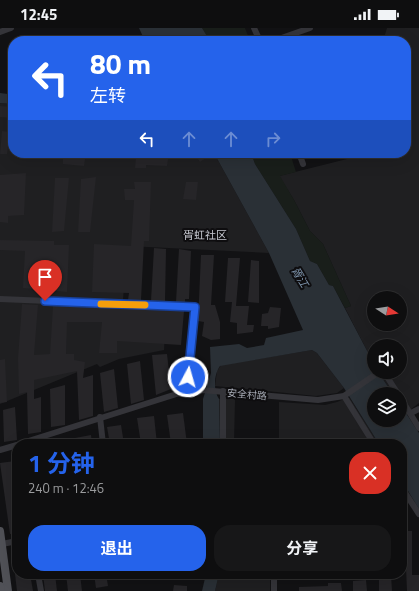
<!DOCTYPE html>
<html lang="zh">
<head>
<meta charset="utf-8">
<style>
	:root { --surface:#0e0e0f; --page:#171718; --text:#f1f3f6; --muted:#9b9c9e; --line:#2e2e2f; --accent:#2563eb }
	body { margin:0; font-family:"Titillium Web","Noto Sans SC",sans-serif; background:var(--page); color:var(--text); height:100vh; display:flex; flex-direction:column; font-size:15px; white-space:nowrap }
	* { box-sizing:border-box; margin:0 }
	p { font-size:13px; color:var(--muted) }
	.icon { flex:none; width:22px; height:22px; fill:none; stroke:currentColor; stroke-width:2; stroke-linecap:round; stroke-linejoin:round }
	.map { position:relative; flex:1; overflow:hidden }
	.drawer { position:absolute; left:12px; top:411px; width:395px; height:140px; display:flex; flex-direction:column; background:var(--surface); border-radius:16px; box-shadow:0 4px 16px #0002,0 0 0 1px var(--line) }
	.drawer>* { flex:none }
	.banner { position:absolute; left:8px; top:8px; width:403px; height:122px; border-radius:16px; box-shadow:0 4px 16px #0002,0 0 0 1px var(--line); background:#2563eb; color:#fff; overflow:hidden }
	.needle { width:26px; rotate:102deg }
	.controls { position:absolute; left:367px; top:263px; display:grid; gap:8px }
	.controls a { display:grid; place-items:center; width:40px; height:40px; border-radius:50%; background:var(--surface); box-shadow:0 4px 16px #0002,0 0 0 1px var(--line); font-size:20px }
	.pin { position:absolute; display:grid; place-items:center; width:34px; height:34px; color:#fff; margin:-41px -17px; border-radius:50% 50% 50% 0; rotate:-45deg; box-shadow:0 0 4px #0007 }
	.pin .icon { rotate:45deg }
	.me { position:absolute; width:44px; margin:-22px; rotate:6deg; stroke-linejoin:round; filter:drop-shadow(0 0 3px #0008) }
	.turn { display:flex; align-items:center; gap:14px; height:84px; padding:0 16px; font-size:18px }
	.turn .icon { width:52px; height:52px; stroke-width:2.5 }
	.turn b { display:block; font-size:28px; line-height:34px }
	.lanes { display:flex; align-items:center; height:38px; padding:0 16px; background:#0003; justify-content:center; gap:20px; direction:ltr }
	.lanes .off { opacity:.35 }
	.round { display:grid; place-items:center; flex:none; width:42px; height:42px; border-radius:16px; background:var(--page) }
	.headline { display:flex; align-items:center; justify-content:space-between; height:68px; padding:0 16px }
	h1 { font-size:24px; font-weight:700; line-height:30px; color:var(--accent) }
	.button { display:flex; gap:8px; margin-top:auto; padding:8px 16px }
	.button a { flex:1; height:46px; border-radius:16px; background:var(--accent); color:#fff; font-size:16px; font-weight:700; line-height:46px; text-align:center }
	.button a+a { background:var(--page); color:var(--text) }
	.status { display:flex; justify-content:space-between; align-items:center; height:28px; padding:0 20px; background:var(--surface); direction:ltr }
	.status svg { height:11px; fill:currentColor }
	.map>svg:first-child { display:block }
</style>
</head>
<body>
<div class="status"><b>12:45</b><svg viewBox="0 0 49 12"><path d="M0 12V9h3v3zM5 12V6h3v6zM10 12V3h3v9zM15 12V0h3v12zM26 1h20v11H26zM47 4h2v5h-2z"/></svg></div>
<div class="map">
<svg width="419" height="563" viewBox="0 0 419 563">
	<rect width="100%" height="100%" fill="#121214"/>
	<g fill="#1f1f21" fill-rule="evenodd">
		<path d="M387,0h32v375l-13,10 -6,-9v-10h-7l-15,-22h22v-26h-26v18l-29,-56 6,-2 -28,-62 -13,-13 -16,-31 -15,-24 92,-23h35v-112h-23zM374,270h26v26h-26z"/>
		<path d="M0,75l13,1v49h201l55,100 -142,-7 -4,54 44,2 -3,48 -45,9 -19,8 -3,-3 -97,40z"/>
		<path d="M312,322l5,3 27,35 -7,5 -21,3 -101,-10 2,-15 4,-6z"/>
		<path d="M349,369l30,47h-100v-42l46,3 12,-3z"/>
		<path d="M219,371h16l-1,45h-14z"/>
		<path d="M219,546h51v17h-55z"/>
	</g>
	<g fill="#191e1a">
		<path d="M202,0h43l5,13h-40z"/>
		<path d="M251,125h39l6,19 -16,4 14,24 16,31 13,13 28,62 -6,2 -12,-22 -4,-1 -12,-21 -7,-3 -14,-32 -41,-65z"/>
	</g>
	<g fill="#2a3036">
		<path d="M139,0h63l8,13h-65z"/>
		<path d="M8,64h5v12l-13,-1v-10l8,1z"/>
		<path d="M214,125h37l4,11 41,65 14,32 7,3 12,21 4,1 41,78v8h4l15,22h-19v26h26v-16l19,29v76l-17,-28v-37h-23l-35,-56 -27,-35 -5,-3 -92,16c-6,8 -7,24 -1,33l1,45h-17v-45l8,-26 -1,-26 29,-3 8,4 17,-3 2,-7 37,-8 -34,-77z"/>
		<path d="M206,546h13l-4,17h-13z"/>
	</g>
	<g fill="#262528">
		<path d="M0,78l13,1v11l-13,-1z"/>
		<path d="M2,103l8,1 -3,22h-7z"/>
		<path d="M63,125h23l-2,13 -21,-2z"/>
		<path d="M140,125h29l-2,13 -21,-1v3h-11l1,-11h4z"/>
		<path d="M194,125h19l-13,9z"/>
		<path d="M26,145l-2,42 -16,1v7l-8,-1v-47z"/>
		<path d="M96,149l-6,55h-12l3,-53z"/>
		<path d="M55,150h14l-5,53 -12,1z"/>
		<path d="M134,154h17l-2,59h-5l-3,59h-13l1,-7 -37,-1 2,-48 37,2 3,-46h-9l-1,-11h11z"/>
		<path d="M186,154h12l-2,18 -13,-1z"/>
		<path d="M0,212l54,1v4h15l-2,47 -44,-4 2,-37 -25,-1z"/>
		<path d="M154,220l12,1 -1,52h-14z"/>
		<path d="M179,221l12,2 -2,48h-4v3h-9z"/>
		<path d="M201,227h13l-3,50h4l5,17v17l-9,1 -9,-4 2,-14 -6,-1z"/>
		<path d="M228,230h12l-4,48h13l-2,19h7l-1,7 -16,2v-11l-7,-1 2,-20h-7z"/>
		<path d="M251,232l8,1v42l-11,-1z"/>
		<path d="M22,276l16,1 -4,50 16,-1 3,-48 131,5 -3,34 -64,-4v12h-18l3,-31h-35l-1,32h8v6l11,2 -2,16 10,-3v41l-14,4 -2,-49 -43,9v19l7,-2v35l-13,2 -1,-42 -8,2 -1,-36z"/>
		<path d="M270,279l11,1 -2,19 -11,2v-3h-7l1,-12 6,-1z"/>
		<path d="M167,326l4,35 -15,6 -4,-40z"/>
		<path d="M5,331l2,43 -7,1v-43z"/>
		<path d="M140,333l4,39 -13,4 -4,-40z"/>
		<path d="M114,341l4,39 -14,4 -4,-39z"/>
		<path d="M65,357v40l-14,2 -1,-38z"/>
		<path d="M15,379l2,33 -13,2 -1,-32z"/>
		<path d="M183,385l4,31h-16l-4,-29z"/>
		<path d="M154,388l3,28h-16l-4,-26z"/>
		<path d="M121,397l3,19h-14l-3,-17z"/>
		<path d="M91,407l1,9h-16l-1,-6z"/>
		<path d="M15,433l2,17v55l-7,1 -10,-71z"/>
		<path d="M402,503h10v44h7v16h-12l-1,-24h-4z"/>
		<path d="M17,518v21h-3l-3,-20z"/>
		<path d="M15,546h15l3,17h-16z"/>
		<path d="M43,546h12l2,17h-12z"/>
		<path d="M66,546h14l2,17h-14z"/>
		<path d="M94,546h12l2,12 -12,2z"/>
		<path d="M120,546h24v3l-23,3z"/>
		<path d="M391,547l1,16h-13v-15z"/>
		<path d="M366,552l1,11h-14v-10z"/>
		<path d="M328,555h13l1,8h-43v-4l29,-1z"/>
		<path d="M174,557l13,1v5h-14z"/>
	</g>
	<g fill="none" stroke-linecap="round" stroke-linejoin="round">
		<g stroke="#343439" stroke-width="6">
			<path d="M254,0l6,13"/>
			<path d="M0,4l11,-4"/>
			<path d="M273,13l37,-13"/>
			<path d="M299,125l4,11"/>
			<path d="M0,271l195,8 -9,84"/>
			<path d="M384,344l14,22"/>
			<path d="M344,368l30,48"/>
			<path d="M400,369l19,31"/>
			<path d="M411,385l8,-4"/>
			<path d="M100,389l3,27"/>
			<path d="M19,416l167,-53 16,-1 116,10 26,-4 35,-24"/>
			<path d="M223,416v-53"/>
			<path d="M0,422l17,-5"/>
			<path d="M402,460l17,26"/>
			<path d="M2,516l15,-3"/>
			<path d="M38,546l3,17"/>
			<path d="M228,546v2h46v15"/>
		</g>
		<g stroke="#505157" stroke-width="8">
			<path d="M0,503l8,60"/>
			<path d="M0,558l1,5"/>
		</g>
	</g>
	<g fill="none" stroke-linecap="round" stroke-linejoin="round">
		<g stroke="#184099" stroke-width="10">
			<path id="route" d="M45,273l150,6 -7,70"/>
		</g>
		<use href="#route" stroke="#2563eb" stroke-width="7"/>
		<path stroke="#f59e0b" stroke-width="7" d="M101,276l44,1"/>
	</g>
	<g text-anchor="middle" stroke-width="4" stroke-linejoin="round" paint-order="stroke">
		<g font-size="10" fill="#a5a9b3" stroke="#0e0d0f">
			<text transform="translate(247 366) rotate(5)" y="4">安全村路</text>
		</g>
		<g font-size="11" fill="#c6c8d0" stroke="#0e0d0f">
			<text x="205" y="211">胥虹社区</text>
		</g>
		<g font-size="11" font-style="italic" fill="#7e94ac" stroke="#0e0d0f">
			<text transform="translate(300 249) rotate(59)" y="4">胥江</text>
		</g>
	</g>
</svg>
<div class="controls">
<a><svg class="needle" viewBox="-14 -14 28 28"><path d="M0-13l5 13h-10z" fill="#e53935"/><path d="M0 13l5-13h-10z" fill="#9b9c9e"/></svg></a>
<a><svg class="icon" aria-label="sound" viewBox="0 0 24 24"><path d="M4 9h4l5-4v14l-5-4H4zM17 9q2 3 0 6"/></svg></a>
<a><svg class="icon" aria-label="layers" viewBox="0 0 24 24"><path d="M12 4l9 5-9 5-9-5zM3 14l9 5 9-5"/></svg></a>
</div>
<div class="pin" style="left:45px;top:273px;background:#d93025"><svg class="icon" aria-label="arrive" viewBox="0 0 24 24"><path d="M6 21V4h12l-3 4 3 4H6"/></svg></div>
<svg class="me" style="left:188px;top:349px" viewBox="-20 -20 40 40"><circle r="17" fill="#2563eb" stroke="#fff" stroke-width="3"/><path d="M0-11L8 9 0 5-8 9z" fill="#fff"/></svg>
<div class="banner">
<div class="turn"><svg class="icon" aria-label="left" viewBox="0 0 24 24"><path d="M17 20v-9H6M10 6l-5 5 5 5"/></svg><div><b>80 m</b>左转</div></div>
<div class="lanes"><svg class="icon" aria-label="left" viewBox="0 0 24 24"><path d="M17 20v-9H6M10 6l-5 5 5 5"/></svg><svg class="icon off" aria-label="ahead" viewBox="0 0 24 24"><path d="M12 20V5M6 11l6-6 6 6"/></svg><svg class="icon off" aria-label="ahead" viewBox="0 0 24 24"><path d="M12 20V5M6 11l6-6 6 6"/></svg><svg class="icon off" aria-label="right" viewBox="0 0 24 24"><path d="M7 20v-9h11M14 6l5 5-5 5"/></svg></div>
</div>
<section class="drawer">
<div class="headline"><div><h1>1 分钟</h1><p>240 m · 12:46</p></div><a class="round" style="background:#d93025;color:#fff"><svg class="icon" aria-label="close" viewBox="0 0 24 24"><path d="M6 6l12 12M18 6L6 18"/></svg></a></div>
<div class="button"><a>退出</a><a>分享</a></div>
</section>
</div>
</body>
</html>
